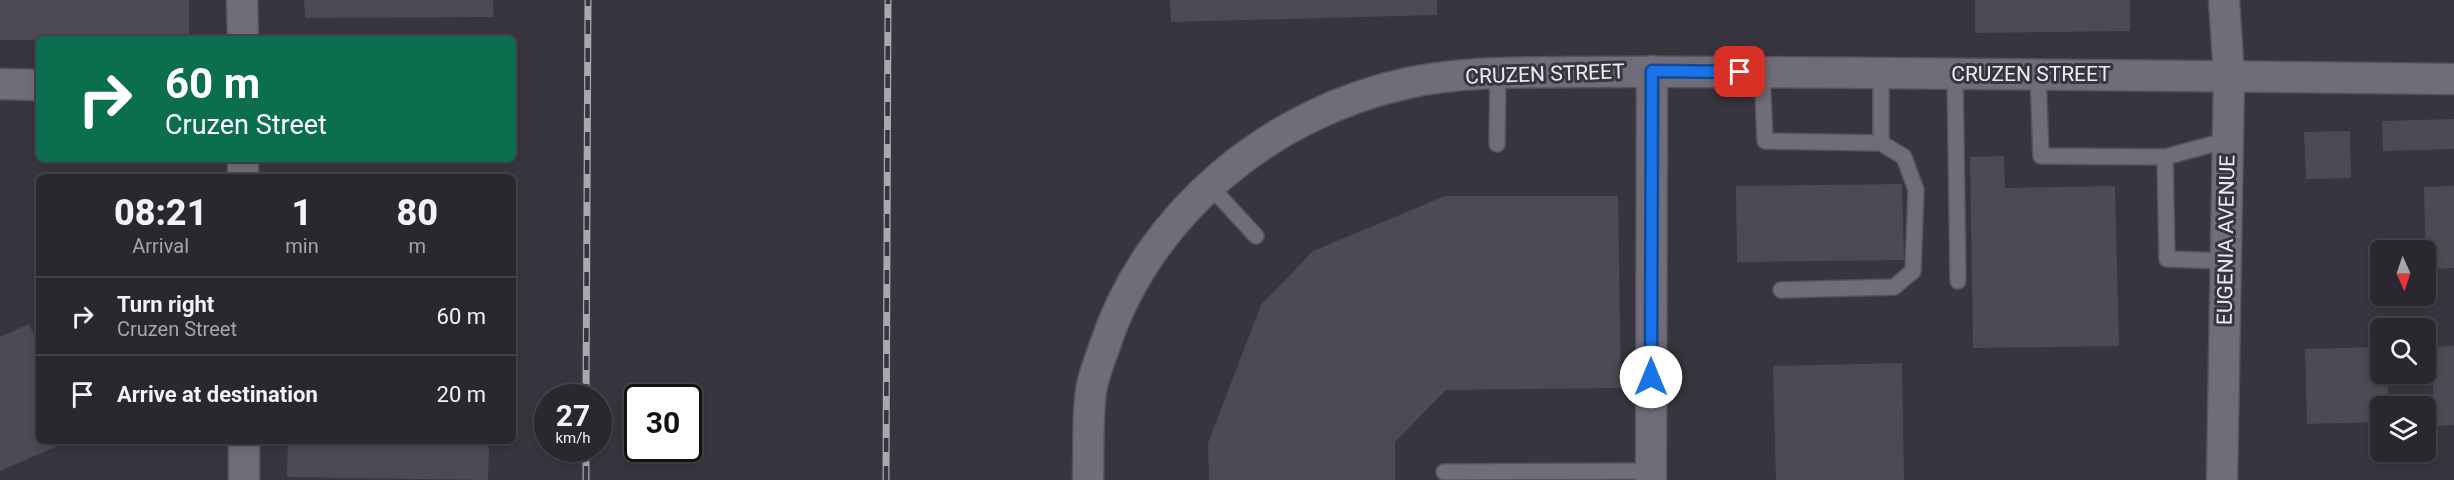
<!DOCTYPE html>
<html lang="en">
<head>
<meta charset="utf-8">
<style>
	:root { --surface:#2a282e; --page:#323036; --text:#f1f3f6; --muted:#a5a6aa; --line:#46444a }
	body { margin:0; font-family:Roboto,sans-serif; background:var(--page); color:var(--text); height:100vh; display:flex; flex-direction:column; font-size:22px; white-space:nowrap }
	* { box-sizing:border-box; margin:0 }
	p { font-size:20px; color:var(--muted) }
	.icon { flex:none; width:33px; height:33px; fill:none; stroke:currentColor; stroke-width:2; stroke-linecap:round; stroke-linejoin:round }
	.map { position:relative; flex:1; overflow:hidden }
	.panel { position:absolute; left:36px; top:174px; width:480px; height:270px; display:flex; flex-direction:column; background:var(--surface); border-radius:9px; box-shadow:0 3px 9px #0003,0 0 0 2px var(--line) }
	.panel>* { flex:none }
	.banner { position:absolute; left:36px; top:36px; width:480px; height:126px; border-radius:9px; box-shadow:0 3px 9px #0003,0 0 0 2px var(--line); background:#0b6e4f; color:#fff; overflow:hidden }
	.needle { width:39px; rotate:177deg }
	.controls { position:absolute; left:2370px; top:240px; display:grid; gap:12px }
	.controls a { display:grid; place-items:center; width:66px; height:66px; border-radius:9px; background:var(--surface); box-shadow:0 3px 9px #0003,0 0 0 2px var(--line); font-size:30px }
	.speed { position:absolute; left:534px; top:384px; display:flex; gap:12px; font-size:30px; font-weight:700; text-align:center }
	.speed>* { display:grid; place-content:center; width:78px; height:78px; border-radius:50%; background:var(--surface); box-shadow:0 3px 9px #0003,0 0 0 2px var(--line); line-height:1 }
	.speed small { font-size:15px; font-weight:400 }
	.speed .limit { border:3px solid #111; border-radius:9px; background:#fff; color:#111 }
	.pin { position:absolute; display:grid; place-items:center; width:51px; height:51px; color:#fff; margin:-26px; border-radius:12px; box-shadow:0 3px 9px #0006 }
	.me { position:absolute; width:66px; margin:-33px; rotate:0deg; stroke-linejoin:round; filter:drop-shadow(0 0 4px #0008) }
	.turn { display:flex; align-items:center; gap:21px; height:126px; padding:0 30px; font-size:27px }
	.turn .icon { width:78px; height:78px; stroke-width:2.5 }
	.turn b { display:block; font-size:42px; line-height:51px }
	.eta { display:flex; justify-content:space-evenly; align-items:center; height:102px; text-align:center }
	.eta b { font-size:36px; font-weight:800; line-height:42px }
	ul { padding:0; list-style:none }
	li { display:flex; align-items:center; gap:18px; height:78px; padding:0 30px; border-top:2px solid var(--line) }
	li div { flex:1 }
	li b { display:block; font-size:22px }
	li em { font-style:normal }
	.map>svg:first-child { display:block }
</style>
</head>
<body>
<div class="map">
<svg width="2454" height="480" viewBox="0 0 2454 480">
	<rect width="100%" height="100%" fill="#38353e"/>
	<g fill="#4d4a54">
		<path d="M0,0h189v39l-189,1z"/>
		<path d="M304,0h189l1,17 -189,1z"/>
		<path d="M1170,0h267v15l-266,7z"/>
		<path d="M1975,0h155v31l-155,2z"/>
		<path d="M2454,119v30l-71,2 -1,-30z"/>
		<path d="M2350,131l1,47 -45,1 -2,-47z"/>
		<path d="M2004,156l1,32 110,-2 4,160 -146,2 -3,-191z"/>
		<path d="M1902,184l2,76 -167,2 -1,-76z"/>
		<path d="M2454,186v82l-28,1 -2,-82z"/>
		<path d="M1445,196h173l3,192 -175,2 -51,52v38h-186l-1,-37 53,-138 52,-54z"/>
		<path d="M29,324l10,22v95h30l-69,30v-134z"/>
		<path d="M2454,346v79l-20,1 -2,-79z"/>
		<path d="M2380,347v27h8v32h-8v16l-73,2 -2,-75z"/>
		<path d="M1902,363l2,117h-128l-3,-114z"/>
		<path d="M288,441h201l-1,39 -201,-3z"/>
	</g>
	<g fill="none" stroke-linecap="round" stroke-linejoin="round">
		<g stroke="#55525a" stroke-width="18">
			<g id="lane">
				<path d="M1762,72l3,69 116,2v-70"/>
				<path d="M1955,74l3,207"/>
				<path d="M2038,74l3,82 124,1 2,102 59,2"/>
				<path d="M1497,144l1,-71"/>
				<path d="M2165,157l63,-17"/>
				<path d="M1210,186l46,50"/>
				<path d="M1781,290l113,-3 19,-16 3,-81 -12,-33 -23,-14"/>
				<path d="M1444,472l207,-1"/>
			</g>
		</g>
		<g stroke="#55525a" stroke-width="33">
			<g id="street">
				<path d="M242,0l1,39"/>
				<path d="M0,84l39,1"/>
				<path d="M243,159v18"/>
				<path d="M244,441v39"/>
				<path d="M1088,480c1,-29 -1,-60 3,-89 2,-15 9,-31 14,-46 44,-133 167,-233 303,-262 55,-12 112,-10 168,-11 100,-1 199,0 298,1 193,2 387,3 580,6"/>
				<path d="M1651,480l1,-409"/>
				<path d="M2222,480l7,-404 -5,-76"/>
			</g>
		</g>
		<use href="#lane" stroke="#706d78" stroke-width="15"/>
		<use href="#street" stroke="#706d78" stroke-width="30"/>
		<g stroke="#aaa8af" stroke-width="7">
			<g id="rail">
				<path d="M586,398l2,-398"/>
				<path d="M586,480v-32"/>
				<path d="M886,480l2,-480"/>
			</g>
		</g>
		<use href="#rail" stroke="#38353e" stroke-width="4.5" stroke-dasharray="14" stroke-linecap="butt"/>
	</g>
	<g fill="none" stroke-linecap="round" stroke-linejoin="round">
		<g stroke="#114b97" stroke-width="15">
			<path id="route" d="M1651,377l1,-306 88,1"/>
		</g>
		<use href="#route" stroke="#1a73e8" stroke-width="10"/>
	</g>
	<g text-anchor="middle" stroke-width="6" stroke-linejoin="round" paint-order="stroke">
		<g font-size="21" fill="#edebf1" stroke="#38353e">
			<text transform="translate(1545 74) rotate(-2)" y="7">CRUZEN STREET</text>
			<text x="2031" y="81">CRUZEN STREET</text>
			<text transform="translate(2226 240) rotate(-89)" y="7">EUGENIA AVENUE</text>
		</g>
	</g>
</svg>
<div class="controls">
<a><svg class="needle" viewBox="-14 -14 28 28"><path d="M0-13l5 13h-10z" fill="#e53935"/><path d="M0 13l5-13h-10z" fill="#a5a6aa"/></svg></a>
<a><svg class="icon" aria-label="search" viewBox="0 0 24 24"><circle cx="10" cy="10" r="6"/><path d="M15 15l6 6"/></svg></a>
<a><svg class="icon" aria-label="layers" viewBox="0 0 24 24"><path d="M12 4l9 5-9 5-9-5zM3 14l9 5 9-5"/></svg></a>
</div>
<div class="speed"><div>27<small>km/h</small></div><div class="limit">30</div></div>
<div class="pin" style="left:1740px;top:72px;background:#d93025"><svg class="icon" aria-label="arrive" viewBox="0 0 24 24"><path d="M6 21V4h12l-3 4 3 4H6"/></svg></div>
<svg class="me" style="left:1651px;top:377px" viewBox="-20 -20 40 40"><circle r="19" fill="#fff"/><path d="M0-13L10 11 0 6-10 11z" fill="#1a73e8"/></svg>
<div class="banner">
<div class="turn"><svg class="icon" aria-label="right" viewBox="0 0 24 24"><path d="M7 20v-9h11M14 6l5 5-5 5"/></svg><div><b>60 m</b>Cruzen Street</div></div>
</div>
<section class="panel">
<div class="eta">
<div><b>08:21</b><p>Arrival</p></div>
<div><b>1</b><p>min</p></div>
<div><b>80</b><p>m</p></div>
</div>
<ul>
<li><svg class="icon" aria-label="right" viewBox="0 0 24 24"><path d="M7 20v-9h11M14 6l5 5-5 5"/></svg><div><b>Turn right</b><p>Cruzen Street</p></div><em>60 m</em></li>
<li><svg class="icon" aria-label="arrive" viewBox="0 0 24 24"><path d="M6 21V4h12l-3 4 3 4H6"/></svg><div><b>Arrive at destination</b></div><em>20 m</em></li>
</ul>
</section>
</div>
</body>
</html>
